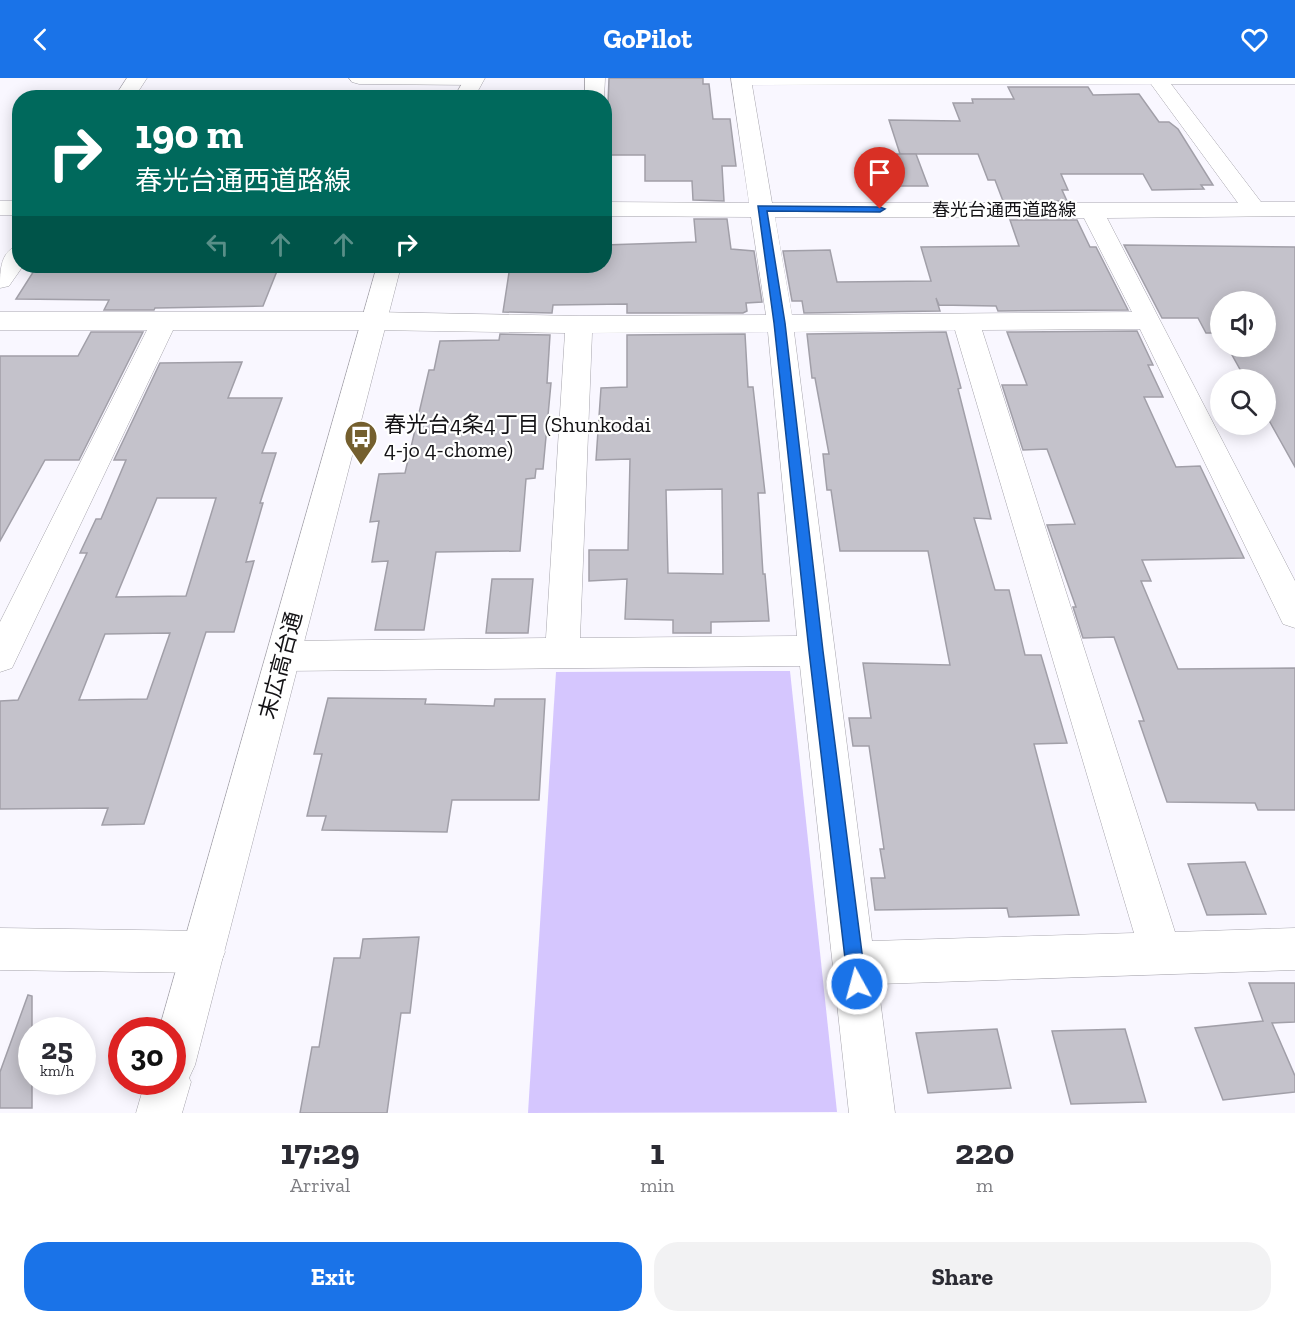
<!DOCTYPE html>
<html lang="en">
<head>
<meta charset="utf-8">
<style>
	:root { --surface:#fff; --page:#f2f2f3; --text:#2b2b33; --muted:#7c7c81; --accent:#1a73e8 }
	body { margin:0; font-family:"Zilla Slab","Noto Sans JP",serif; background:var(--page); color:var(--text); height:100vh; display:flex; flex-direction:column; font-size:22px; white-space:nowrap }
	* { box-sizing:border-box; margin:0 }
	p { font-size:20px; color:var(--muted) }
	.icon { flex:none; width:33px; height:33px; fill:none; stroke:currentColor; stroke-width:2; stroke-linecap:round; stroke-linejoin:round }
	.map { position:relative; height:1035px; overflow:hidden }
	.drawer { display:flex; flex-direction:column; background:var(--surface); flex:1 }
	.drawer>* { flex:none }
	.guide { position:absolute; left:12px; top:12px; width:600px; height:183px; border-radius:24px; box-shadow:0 3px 15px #0003; background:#00695c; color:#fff; overflow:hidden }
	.buttons { position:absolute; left:1210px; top:213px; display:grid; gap:12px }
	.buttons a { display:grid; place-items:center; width:66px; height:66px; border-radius:50%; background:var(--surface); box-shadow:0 3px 15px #0003; font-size:30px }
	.speed { position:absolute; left:18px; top:939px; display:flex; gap:12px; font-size:30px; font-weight:700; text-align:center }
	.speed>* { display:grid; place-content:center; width:78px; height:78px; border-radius:50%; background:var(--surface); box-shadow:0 3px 15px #0003; line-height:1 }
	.speed small { font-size:15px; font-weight:400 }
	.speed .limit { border:9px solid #d22; background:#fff; color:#111 }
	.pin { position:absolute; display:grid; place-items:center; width:51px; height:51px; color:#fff; margin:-62px -26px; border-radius:50% 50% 50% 0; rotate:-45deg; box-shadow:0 0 6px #0007 }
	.pin .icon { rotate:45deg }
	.me { position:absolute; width:66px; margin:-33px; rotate:353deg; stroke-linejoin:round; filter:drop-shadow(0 0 4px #0008) }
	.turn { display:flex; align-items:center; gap:21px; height:126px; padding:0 24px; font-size:27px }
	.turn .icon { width:78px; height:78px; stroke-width:2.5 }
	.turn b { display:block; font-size:42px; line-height:51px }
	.lanes { display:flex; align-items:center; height:57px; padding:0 24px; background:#0003; justify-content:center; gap:30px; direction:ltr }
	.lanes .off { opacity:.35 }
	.eta { display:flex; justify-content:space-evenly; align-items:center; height:102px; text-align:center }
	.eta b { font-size:36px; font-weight:700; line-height:42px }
	.primary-button { display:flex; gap:12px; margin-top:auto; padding:12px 24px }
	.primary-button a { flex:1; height:69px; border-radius:24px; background:var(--accent); color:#fff; font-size:24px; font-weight:700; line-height:69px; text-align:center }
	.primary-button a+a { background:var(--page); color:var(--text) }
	header { display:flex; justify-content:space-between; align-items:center; height:78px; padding:0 24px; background:var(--accent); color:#fff; font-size:27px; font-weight:700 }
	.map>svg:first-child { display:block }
</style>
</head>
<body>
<header><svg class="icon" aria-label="back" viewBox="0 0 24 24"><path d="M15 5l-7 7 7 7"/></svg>GoPilot<svg class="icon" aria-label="heart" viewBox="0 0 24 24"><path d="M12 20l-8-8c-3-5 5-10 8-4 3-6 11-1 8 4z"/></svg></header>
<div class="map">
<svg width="1295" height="1035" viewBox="0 0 1295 1035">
	<rect width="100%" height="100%" fill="#f9f7ff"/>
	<path fill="#d5c6fe" d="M790,593l47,441 -309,1 28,-441z"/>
	<g fill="#c4c2cb" stroke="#a19fa8" stroke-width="1.5" fill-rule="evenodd">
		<path d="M609,0h94v6h6l4,35h17l6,47h-14l2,35 -31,-1 -1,-19h-47v-26h-39z"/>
		<path d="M1008,9h80l5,8 46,-1 20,28h10l9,7 35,56h-12l3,4 -52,1 -9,-16h-82l7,16h-6l5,11h-64l-8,-21h-7l-10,-26h-78l-11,-34 71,1 -7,-18h20l-1,-4h42z"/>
		<path d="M880,76h36l12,32h-40z"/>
		<path d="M694,141h33l4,30 23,2 8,51 -16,1 1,8 -4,2h-116v-9l-74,1 -1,8 -49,-1 7,-46h94v-21l92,-3z"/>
		<path d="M1010,142h67l13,27h6l32,63 -130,1 -2,-5 -57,-1 -3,-7 4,13 -136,2 -2,-12h-10l-9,-50 47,-1 7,32 94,-1 -10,-34 98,-1z"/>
		<path d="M1124,167l171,2v220l-29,-52v-35h-20l-19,-34h39v-44h-45v34l-2,-3h-13l-8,-15h-36z"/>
		<path d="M37,188h118l-2,4h91l2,-4h33l-16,40 -108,2 -1,2h-50l5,-10 -93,-1z"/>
		<path d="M1137,253l16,34h-5l15,32h-19l32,70 24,-1 44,92 -102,2 9,21h-10l37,88 117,-1v142h-37l-3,-7 -88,-1 -28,-81h5l-30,-84 -31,1 -10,-31h3l-29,-82 28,-1 -28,-75 -24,1 -21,-65h25l-20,-53z"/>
		<path d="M91,254h52l-64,128h-34l-45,81v-185h78z"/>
		<path d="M946,254l15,56 -3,1 33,130 -17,-1 21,72h14l16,65h16l26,88 -33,1 45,171 -70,2 -2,-9 -132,2 -4,-32h14l-5,-29h4l-15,-103h-16l-4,-28h22l-8,-55 87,2 -22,-114h-88l-9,-61h-4l-4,-36h6l-14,-76h-3l-5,-44z"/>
		<path d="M500,256l50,1 -3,48h4l-8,86h-7l-1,9 -9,1 -6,72 -84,1 -12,78h-49l13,-69 -16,1 7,-41 -9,1 9,-48 26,-1 24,-103h5l6,-29 59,-1z"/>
		<path d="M745,256l3,53h5l12,106h-7l5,81h2l4,47 -58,1v11h-38v-13l-48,-1 2,-40 -38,2v-31h39l2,-91 -34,1 5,-72 26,-1v-52zM722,411l1,85 -55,-1 -2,-83z"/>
		<path d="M242,284l-14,36h54l-20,55h14l-16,50h3l-17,59 8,-1 -20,71h-28l-62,192 -42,1 6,-17 -108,1v-108l18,-1 69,-147h-7l16,-34h5l25,-59h-12l46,-97zM157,420h59l-30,98 -70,1zM170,555l-23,66 -68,1 26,-66z"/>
		<path d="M492,501h41l-5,54h-42z"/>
		<path d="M328,620l98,1 -1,5 69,2 1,-7h50l-6,101h-87l-5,32 -125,-2 4,-14h-19l15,-62h-8z"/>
		<path d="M1245,784l21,52 -59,1 -19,-51z"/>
		<path d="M419,859l-9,76h-9l-14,100h-87l12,-66h7l15,-89h26l3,-19z"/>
		<path d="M1249,905h46v39l-23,1 23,53v16l-72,8 -28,-72 68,-7z"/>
		<path d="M28,917l4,1v112h-32v-36z"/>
		<path d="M997,951l14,59 -83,5 -12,-60z"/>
		<path d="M1125,951l21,73 -75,2 -19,-73z"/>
	</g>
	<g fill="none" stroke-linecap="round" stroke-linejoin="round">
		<g stroke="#a6a4ac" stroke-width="1">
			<g id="minor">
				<path d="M127,0h20l-13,20h-20z"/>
				<path d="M349,0h134l1,1 -3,4 -7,2 -115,-1 -7,-2z"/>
				<path d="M585,0h20l-1,21 -19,-1z"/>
				<path d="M731,0h564v6h-124l90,118h34v14l-188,2 188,363v47l-12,-4 -143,-295 -158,1 193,602 120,-4v42l-417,14 17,129h-46l-49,-447 -517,5 -12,-4 -5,-11 5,-11 12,-4 263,-3 19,-305 -192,-3h-200l-161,338 -12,4v-50l147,-292h-147v-18h373l206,4 187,-1 -15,-98 -147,-1v-14l145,1zM1151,6l87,119h-466l-20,-118zM775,139l309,1 48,94 -340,3zM955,252l179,603 -262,8 -78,-609zM768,254l29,304 -217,2 12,-305z"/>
				<path d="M20,167v21h3l-14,20 -9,2c0,-18 0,-38 20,-43z"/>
				<path d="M0,850l204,3 15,6 6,15 -6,15 -15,6 -204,-3z"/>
			</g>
		</g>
		<g stroke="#a6a4ac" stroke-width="1">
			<g id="tertiary">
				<path d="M465,0h20l-11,20h-20z"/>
				<rect x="0" y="123" width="20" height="14"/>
				<path d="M377,188h24l-206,799 -6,13 2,4 -9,31h-46l9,-31h27v-52h-13z"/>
			</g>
		</g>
		<use href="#minor" fill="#fff" fill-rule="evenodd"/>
		<use href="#tertiary" fill="#fff" fill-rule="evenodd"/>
	</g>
	<path fill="#1a73e8" stroke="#114b97" stroke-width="1.5" d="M758,128l122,1 5,2 -5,3 -113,-1 18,112 38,328 43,333 -2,6 -7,3 -6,-3 -3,-6 -39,-333 -35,-328z"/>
	<defs>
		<g id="bus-pin" transform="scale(1.725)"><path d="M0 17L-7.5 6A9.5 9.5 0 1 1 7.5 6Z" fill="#745f2e" stroke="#fff"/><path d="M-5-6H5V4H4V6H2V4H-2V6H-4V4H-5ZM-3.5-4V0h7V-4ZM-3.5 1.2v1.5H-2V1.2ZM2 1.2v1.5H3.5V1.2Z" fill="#fff"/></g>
	</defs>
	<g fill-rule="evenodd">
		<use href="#bus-pin" x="361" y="359"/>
	</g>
	<g text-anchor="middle" stroke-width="4.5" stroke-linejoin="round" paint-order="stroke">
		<g font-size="18" fill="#131215" stroke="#fff">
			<text x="1004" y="138">春光台通西道路線</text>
		</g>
		<g font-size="22" fill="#131215" stroke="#fff" text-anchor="start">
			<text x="384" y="354">春光台4条4丁目 (Shunkodai<tspan x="384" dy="25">4-jo 4-chome)</tspan></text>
		</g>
		<g font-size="22" fill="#131215" stroke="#fff">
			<text transform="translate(280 587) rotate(-75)" y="8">末広高台通</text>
		</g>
	</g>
</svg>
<div class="buttons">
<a><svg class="icon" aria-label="sound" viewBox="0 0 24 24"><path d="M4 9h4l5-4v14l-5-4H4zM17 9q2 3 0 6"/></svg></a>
<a><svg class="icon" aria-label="search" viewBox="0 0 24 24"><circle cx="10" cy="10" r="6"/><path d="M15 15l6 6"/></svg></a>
</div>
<div class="speed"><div>25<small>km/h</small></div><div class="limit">30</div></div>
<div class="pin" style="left:880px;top:131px;background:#d93025"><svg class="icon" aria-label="arrive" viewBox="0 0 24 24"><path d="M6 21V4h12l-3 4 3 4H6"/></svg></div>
<svg class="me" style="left:857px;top:906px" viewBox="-20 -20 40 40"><circle r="17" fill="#1a73e8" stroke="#fff" stroke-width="3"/><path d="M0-11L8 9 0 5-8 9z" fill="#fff"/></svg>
<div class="guide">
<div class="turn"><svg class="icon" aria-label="right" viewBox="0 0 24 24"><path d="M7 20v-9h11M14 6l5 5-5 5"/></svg><div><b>190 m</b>春光台通西道路線</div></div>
<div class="lanes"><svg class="icon off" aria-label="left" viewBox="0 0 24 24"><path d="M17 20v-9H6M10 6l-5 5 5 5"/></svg><svg class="icon off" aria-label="ahead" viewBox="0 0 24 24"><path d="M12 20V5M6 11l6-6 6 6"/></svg><svg class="icon off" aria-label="ahead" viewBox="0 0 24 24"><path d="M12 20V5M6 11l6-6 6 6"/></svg><svg class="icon" aria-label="right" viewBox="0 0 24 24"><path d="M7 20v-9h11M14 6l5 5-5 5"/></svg></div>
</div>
</div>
<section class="drawer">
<div class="eta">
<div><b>17:29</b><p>Arrival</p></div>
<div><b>1</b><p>min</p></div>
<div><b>220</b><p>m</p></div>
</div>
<div class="primary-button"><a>Exit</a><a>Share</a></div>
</section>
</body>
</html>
